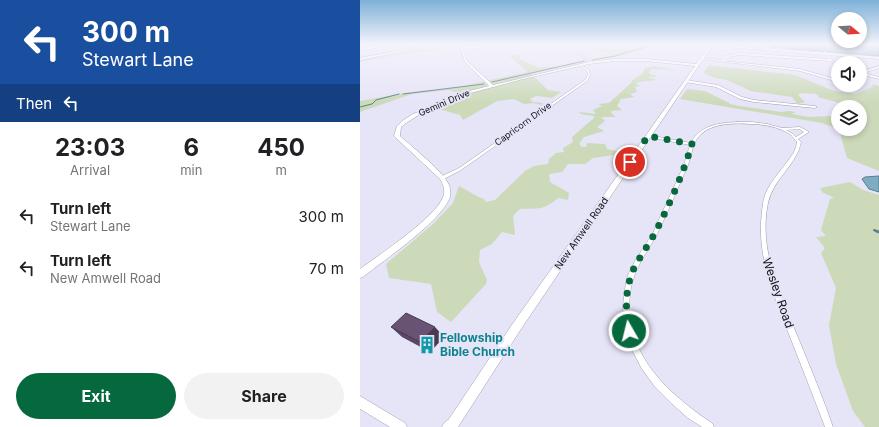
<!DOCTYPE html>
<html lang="en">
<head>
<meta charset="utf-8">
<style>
	:root { --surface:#fff; --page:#f2f2f2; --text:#202124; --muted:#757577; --accent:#06683d }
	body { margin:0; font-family:Inter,sans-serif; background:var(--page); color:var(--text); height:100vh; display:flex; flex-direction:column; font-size:15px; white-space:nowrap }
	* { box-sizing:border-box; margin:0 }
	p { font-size:13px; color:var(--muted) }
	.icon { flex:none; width:22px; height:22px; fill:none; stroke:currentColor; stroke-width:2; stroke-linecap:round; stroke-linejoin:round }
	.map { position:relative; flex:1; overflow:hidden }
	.side { display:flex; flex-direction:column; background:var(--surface); width:360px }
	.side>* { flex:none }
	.top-card { background:#1a4fa0; color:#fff; overflow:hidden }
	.needle { width:26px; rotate:108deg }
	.fabs { position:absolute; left:471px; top:12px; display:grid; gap:8px }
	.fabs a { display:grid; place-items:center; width:36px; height:36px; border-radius:50%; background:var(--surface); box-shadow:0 2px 6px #0003; font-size:20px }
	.pin { position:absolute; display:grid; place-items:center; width:34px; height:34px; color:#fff; margin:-17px; border:2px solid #fff; border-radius:50%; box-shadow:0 1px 4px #0007 }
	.me { position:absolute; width:44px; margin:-22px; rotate:352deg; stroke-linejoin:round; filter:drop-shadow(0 0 3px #0008) }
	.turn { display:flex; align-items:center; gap:14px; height:84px; padding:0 16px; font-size:18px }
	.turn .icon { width:52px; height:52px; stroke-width:2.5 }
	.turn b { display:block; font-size:28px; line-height:34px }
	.then { display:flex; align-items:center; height:38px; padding:0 16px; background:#0003; gap:8px; font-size:15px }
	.eta { display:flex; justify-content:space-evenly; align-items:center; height:68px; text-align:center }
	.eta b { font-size:24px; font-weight:700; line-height:28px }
	.cta { display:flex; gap:8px; margin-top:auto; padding:8px 16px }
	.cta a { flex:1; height:46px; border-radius:24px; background:var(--accent); color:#fff; font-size:16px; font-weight:700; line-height:46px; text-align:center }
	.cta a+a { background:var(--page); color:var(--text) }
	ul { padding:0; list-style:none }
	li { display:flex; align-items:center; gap:12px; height:52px; padding:0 16px }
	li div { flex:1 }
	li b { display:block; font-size:15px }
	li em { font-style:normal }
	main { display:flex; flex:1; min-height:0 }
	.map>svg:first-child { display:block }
</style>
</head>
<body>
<main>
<section class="side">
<div class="top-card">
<div class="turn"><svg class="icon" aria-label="left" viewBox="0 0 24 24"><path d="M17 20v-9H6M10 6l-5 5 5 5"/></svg><div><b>300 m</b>Stewart Lane</div></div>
<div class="then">Then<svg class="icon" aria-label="left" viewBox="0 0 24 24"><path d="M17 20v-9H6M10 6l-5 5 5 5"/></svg></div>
</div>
<div class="eta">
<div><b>23:03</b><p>Arrival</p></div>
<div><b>6</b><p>min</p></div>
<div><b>450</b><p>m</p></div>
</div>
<ul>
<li><svg class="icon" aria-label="left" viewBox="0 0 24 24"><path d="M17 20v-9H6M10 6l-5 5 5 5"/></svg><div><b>Turn left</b><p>Stewart Lane</p></div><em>300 m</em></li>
<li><svg class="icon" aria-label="left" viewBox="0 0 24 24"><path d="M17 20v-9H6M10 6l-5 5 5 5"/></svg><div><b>Turn left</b><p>New Amwell Road</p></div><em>70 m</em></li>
</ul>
<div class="cta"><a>Exit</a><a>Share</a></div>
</section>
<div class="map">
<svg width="519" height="427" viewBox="0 0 519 427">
	<rect width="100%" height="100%" fill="#e6e4f7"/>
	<g fill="#ccdaba">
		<path d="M86,44h7l2,4 -64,8 -31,6v-2z"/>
		<path d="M258,44h44l-52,15 -18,1 19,-5 -7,-4h-7l-5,-4z"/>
		<path d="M162,54l-3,5 20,9 22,-2 22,-6 4,2 -56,12 17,16 13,2 -9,6 -16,-2 -6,3 3,3 10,1 -1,2 -9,-2 -9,1 -10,-5 -17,2 -34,19 -3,-5 -25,-7 30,-13 -17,-5 -36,4 -52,18v-11l44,-8 49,-5 75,-16 -20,-17z"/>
		<path d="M349,65l86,10 39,16 22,3 14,-6 4,-4 5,2v85l-32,-13 -8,-29h21v-22h-15l-5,-4 -22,-6 1,-1 -3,-2 -15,-1 -3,2 7,7 -7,2 -6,-7 -41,-6 -24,-11 -12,-2 -12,-5z"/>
		<path d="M293,66l22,4 -23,-1 -3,3 1,2 8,3h-11l10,3 -19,2 -2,2 4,2 -5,1 2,5 -7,2 4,3 -13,2 -4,7 5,4 -11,1 1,3 4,3h-15l4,4 -8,6 7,4 -20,6 -5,7 3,3h4l1,-4 18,1 2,5 9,2 5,3 -28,4 -8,6h-17l-6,8 -13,2 1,8 19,11 -1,7 -10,-2c-15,13 -19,10 -38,11l-7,7 2,19 -13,-3 -10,12 -12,6 -1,12 8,18 -1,4 -35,38 -14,-10 -6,-28 -42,-6 -3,-14 47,-40 20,-21 6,-17c8,4 18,11 25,13l2,3 9,-2 30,-29 9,-5 14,-2 1,-5 7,-6 8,-1 -1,-4 10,-6 -1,-5 22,-19v-2l-13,-2 -2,-2 17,2 -3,-4 9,-4 -3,-2 10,-1 23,-21 -1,-1 11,-7 3,-6z"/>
		<path d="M327,89l18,2 28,14 48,7 8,-1 7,1 -4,2 17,3 21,-1 8,2v11l-16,-6 -142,-24z"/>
		<path d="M490,182l13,8 16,5v232h-14l-12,-16 -17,-47 -7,-39 7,-37 -15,-35 4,-5 -9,-11 10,-1 -5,-6 9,-31 4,-1 -12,-6 -2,-4z"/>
	</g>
	<g fill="#7dadc0" stroke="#5d7e8e">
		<path d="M408,44h53l17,2 37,1h4v9l-107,-9z"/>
		<path d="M519,176v16l-10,-3 -7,-10 3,-2z"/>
	</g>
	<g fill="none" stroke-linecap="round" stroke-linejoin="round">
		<g stroke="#5d7e8e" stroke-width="1">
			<path d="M232,60l23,-4 41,-12"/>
			<path d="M132,82l92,-21"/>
			<path d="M43,94l81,-10"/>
			<path d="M0,107l12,-3 4,-4 23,-6"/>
		</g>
		<path stroke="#5d7e8e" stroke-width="2" d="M514,230l5,2"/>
		<path stroke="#5d7e8e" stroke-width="2.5" d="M516,231l3,1"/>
		<g stroke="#a19fb1" stroke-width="1">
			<g id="street">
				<path d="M39,44l-1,1 -38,5v-2l37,-4z"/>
				<path d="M403,44h2l4,5h-2z"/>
				<path d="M465,51l8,11 5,3v2l-7,-5 -1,-1 -90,-6 -12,2 -4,4 76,8 38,11v2l-38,-11 -99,-12 1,-1 19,2 5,-4 14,-3 89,6 -5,-7z"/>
				<path d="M218,54h2l13,8h-2z"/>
				<path d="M219,65h2l8,5 1,5 -3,6 -126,89 -17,9h-4v-2l19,-9 126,-88 3,-5 -1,-4z"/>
				<path d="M519,66v2l-16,5 16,4v2l-19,-5v-2z"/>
				<path d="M326,80l32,5 24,12 12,3 61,6 2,1 -2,1 -61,-6 -14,-3 -24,-12 -31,-5v-1z"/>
				<path d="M377,122h15l15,2 15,4 18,-1 9,5 -11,7 3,3c-4,23 -28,37 -33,61 -10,48 13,93 31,137 12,29 24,58 34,87h-8c-11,-29 -22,-57 -33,-85 -15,-39 -33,-77 -31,-120 1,-9 1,-18 4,-27 6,-16 20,-28 29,-43l2,-5 1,-5c-2,-2 -4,-5 -6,-7 -11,-8 -28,-11 -41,-11 -15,-1 -37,-1 -49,10 -9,8 -9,21 -13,31 -9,21 -18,41 -27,61 -8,19 -23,35 -28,54 -4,12 -4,25 -3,37 5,48 45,81 83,107l1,3h-12l-14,-9 -17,-15 -16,-16 -13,-18 -10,-19 -8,-23 -1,-22 3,-23 2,-7 7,-14 18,-28 3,-7 28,-61 6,-20 -42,-8 -2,-1 2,-1 43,8c9,-18 28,-20 46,-21zM439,129l5,3 -8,5 -3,-3 -7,-4z"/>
			</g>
		</g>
		<g stroke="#a19fb1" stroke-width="1">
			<g id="secondary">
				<path d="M76,44h3l-79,16v-2z"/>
				<path d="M99,44h2l1,3 52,-3 -1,1 -50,4 4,12 26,24 96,-23 26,-3h31l50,5 13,-18 -7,-1 -1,-1 156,11 22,2v2l-167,-13 -193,286 -61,95h-16l2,-4 5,-4 62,-93 184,-260 -49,-5h-31l-26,3 -70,16 -52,14 -50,22 -11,7 -5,4 -1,9c11,10 44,36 49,49 1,3 2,8 1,12 -8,24 -66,63 -87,80l-3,1v-9c19,-14 76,-52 83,-72 3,-6 0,-13 -3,-18l-46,-43 3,-10 5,-5 11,-7 52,-22 24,-6 -24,-24z"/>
				<path d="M0,396l45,27 2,4h-17l-30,-18z"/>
			</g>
		</g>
		<use href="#street" fill="#fff" fill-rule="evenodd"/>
		<use href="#secondary" fill="#fff" fill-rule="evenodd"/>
	</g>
	<path fill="#594765" d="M31,327l53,10 -14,15 -28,-15z"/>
	<path fill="#493a52" d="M75,327l9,10 -14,15 -10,-10z"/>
	<path fill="#685375" stroke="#493a52" d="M46,313l29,14 -15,15 -29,-15z"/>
	<linearGradient id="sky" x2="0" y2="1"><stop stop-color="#7db1d8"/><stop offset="0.43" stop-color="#f4f3fb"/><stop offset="1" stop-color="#f4f3fb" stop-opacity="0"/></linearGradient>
	<rect width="519" height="103" fill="url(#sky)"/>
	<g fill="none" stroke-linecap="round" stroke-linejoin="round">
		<path stroke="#06683d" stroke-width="7" stroke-dasharray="0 12.6" d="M269,331c-4,-21 -4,-43 5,-63 7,-13 15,-24 22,-37 14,-28 27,-57 36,-87l-44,-8 -18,26"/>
	</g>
	<defs>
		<g id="building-bare" transform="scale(1.38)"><path d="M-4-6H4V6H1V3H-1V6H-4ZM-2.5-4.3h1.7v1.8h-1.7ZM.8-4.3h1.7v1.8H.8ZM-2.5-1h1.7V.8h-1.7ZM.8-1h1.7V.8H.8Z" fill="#0f9aa8" stroke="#e6e4f7" stroke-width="2.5" paint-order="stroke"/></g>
	</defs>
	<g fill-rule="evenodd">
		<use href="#building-bare" x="67" y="345"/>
	</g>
	<g text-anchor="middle" stroke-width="4" stroke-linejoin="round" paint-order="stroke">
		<g font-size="9" fill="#131219" stroke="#e6e4f7">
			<text transform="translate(84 103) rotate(-23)" y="3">Gemini Drive</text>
			<text transform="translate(163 124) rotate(-36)" y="3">Capricorn Drive</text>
		</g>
		<g font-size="10" fill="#131219" stroke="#e6e4f7">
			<text transform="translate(221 233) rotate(-55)" y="4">New Amwell Road</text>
		</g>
		<g font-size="12" fill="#131219" stroke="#e6e4f7">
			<text transform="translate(418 293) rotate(71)" y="4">Wesley Road</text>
		</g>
		<g font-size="12" font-weight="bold" fill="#0d838f" stroke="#e6e4f7" text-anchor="start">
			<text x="80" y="342">Fellowship<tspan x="80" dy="14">Bible Church</tspan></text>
		</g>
	</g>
</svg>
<div class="fabs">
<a><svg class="needle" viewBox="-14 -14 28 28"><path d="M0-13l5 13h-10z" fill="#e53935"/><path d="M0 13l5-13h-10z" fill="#757577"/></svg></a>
<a><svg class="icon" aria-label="sound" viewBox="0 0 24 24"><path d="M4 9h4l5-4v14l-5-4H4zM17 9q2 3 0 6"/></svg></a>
<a><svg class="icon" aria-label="layers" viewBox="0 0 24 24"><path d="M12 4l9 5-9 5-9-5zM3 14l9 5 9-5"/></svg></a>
</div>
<div class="pin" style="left:270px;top:162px;background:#d93025"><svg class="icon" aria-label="arrive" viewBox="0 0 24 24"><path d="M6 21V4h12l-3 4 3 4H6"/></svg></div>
<svg class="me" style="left:269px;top:331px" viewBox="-20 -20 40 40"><circle r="17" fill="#06683d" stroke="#fff" stroke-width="3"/><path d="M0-11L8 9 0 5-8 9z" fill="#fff"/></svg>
</div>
</main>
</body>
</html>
